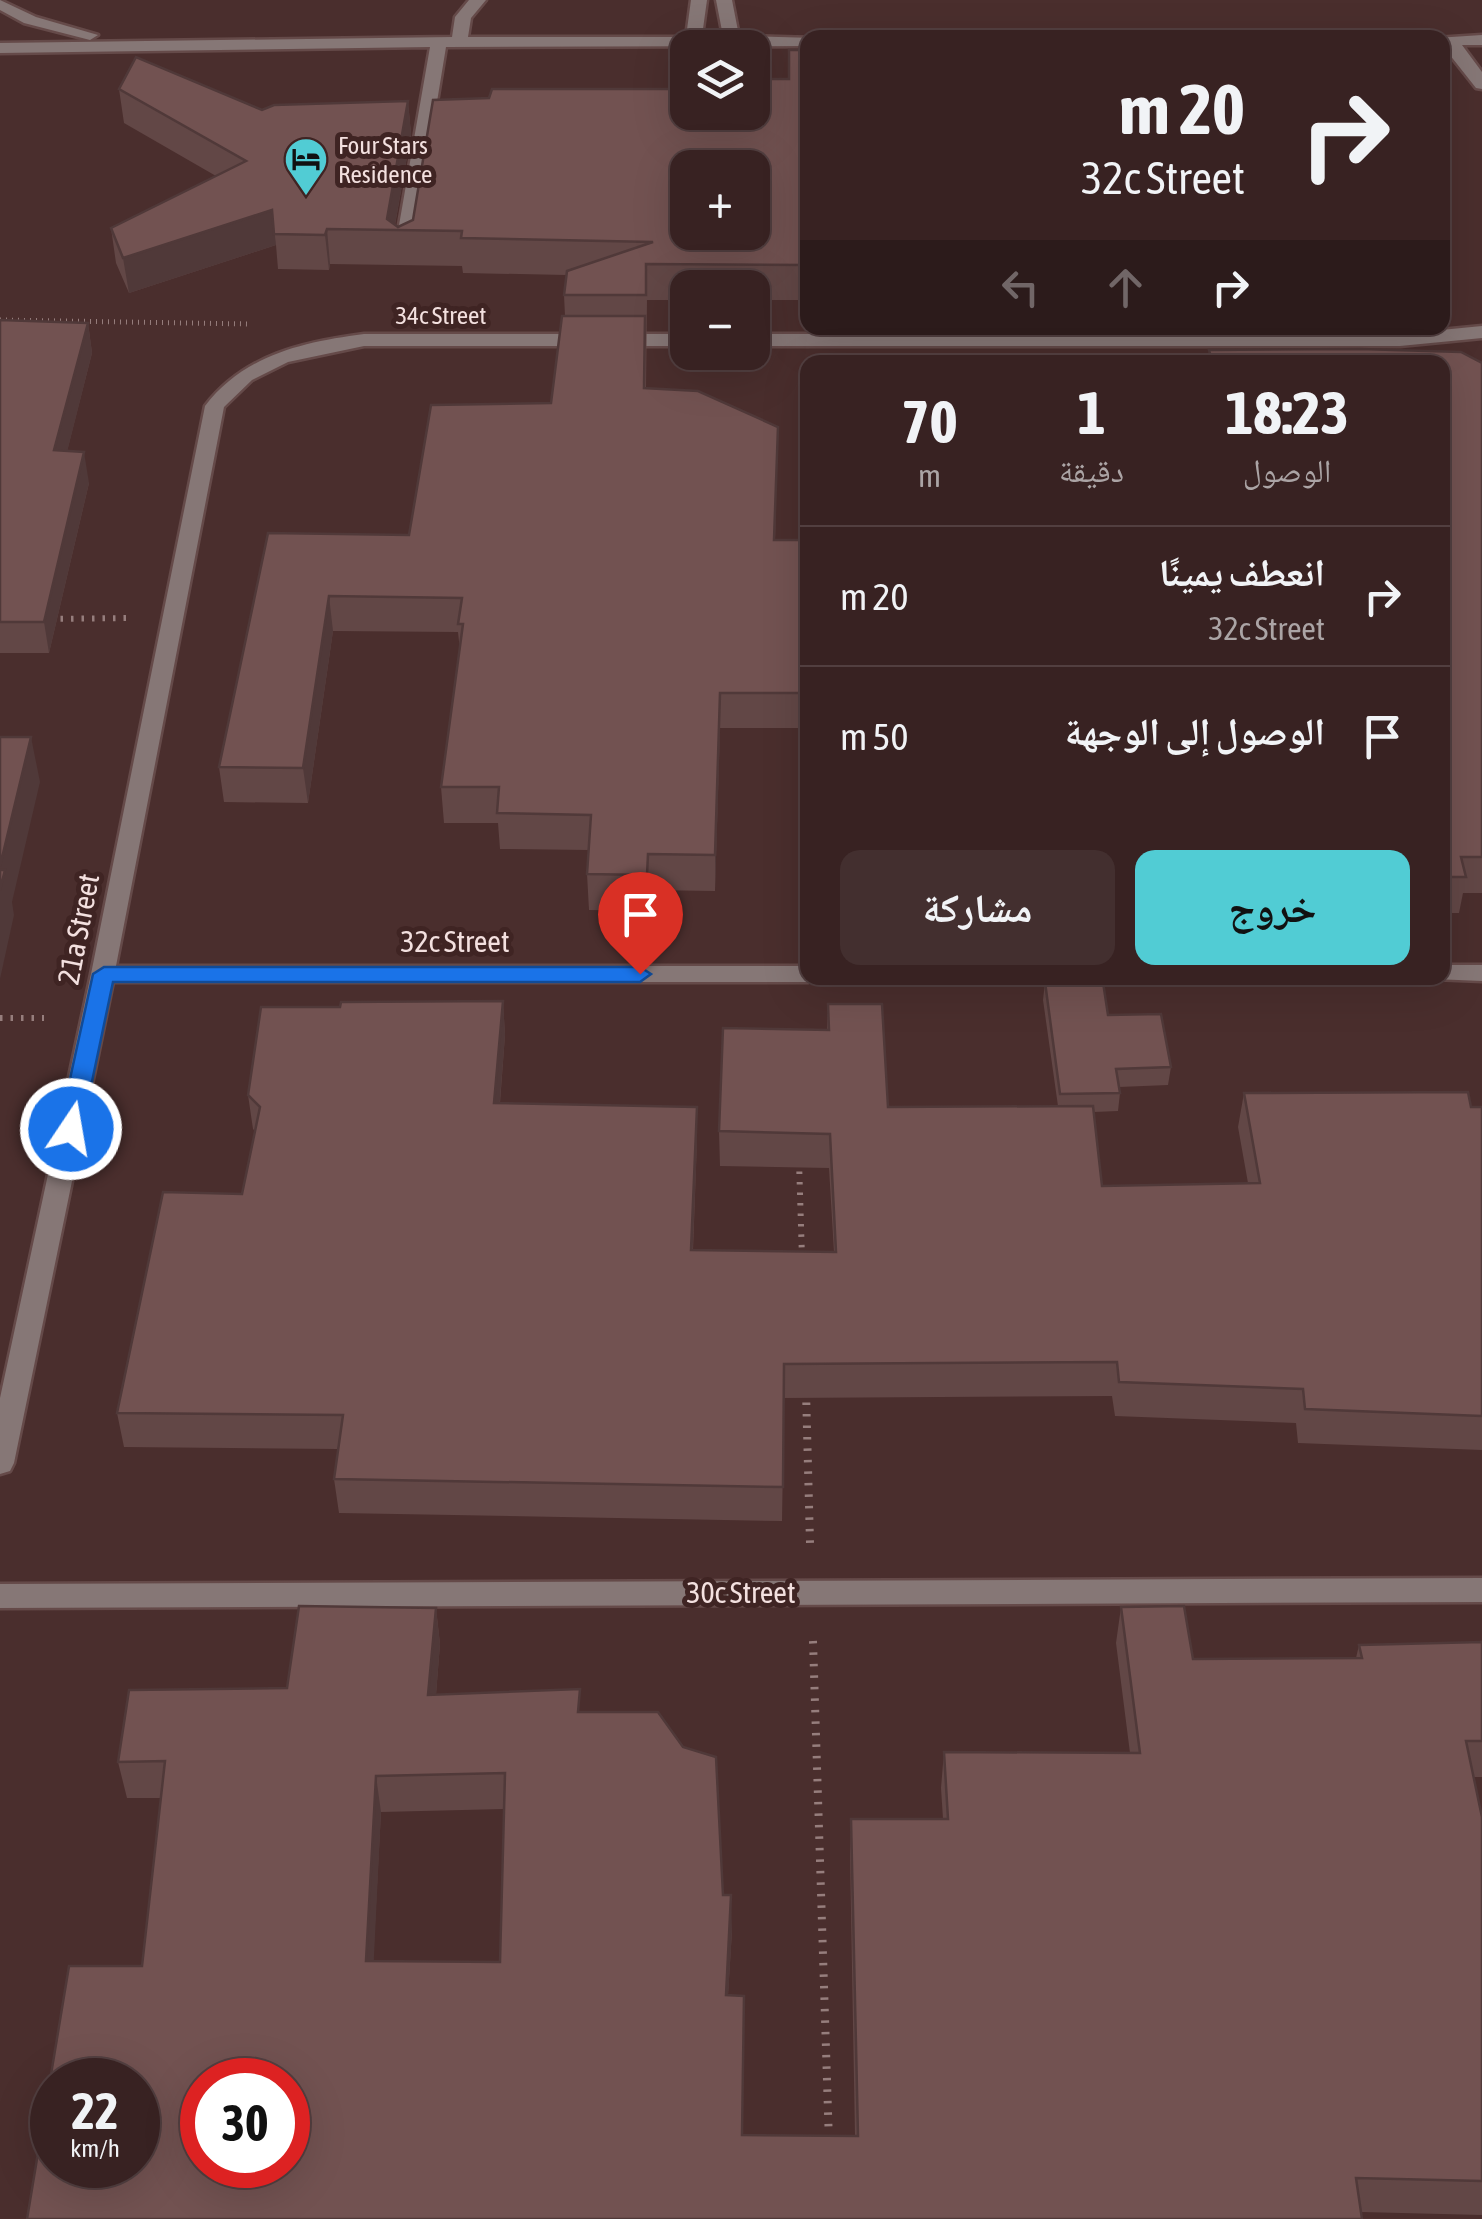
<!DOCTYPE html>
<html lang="ar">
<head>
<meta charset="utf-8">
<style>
	:root { --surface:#382222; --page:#432f2f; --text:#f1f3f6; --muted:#aba4a5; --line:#523f40; --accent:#51ccd4 }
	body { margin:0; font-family:"Asap Condensed","Noto Naskh Arabic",sans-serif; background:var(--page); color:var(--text); direction:rtl; height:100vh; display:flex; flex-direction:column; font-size:38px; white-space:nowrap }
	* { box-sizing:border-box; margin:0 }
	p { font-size:32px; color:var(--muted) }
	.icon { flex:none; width:55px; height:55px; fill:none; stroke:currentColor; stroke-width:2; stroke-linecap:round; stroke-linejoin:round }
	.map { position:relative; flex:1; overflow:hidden; direction:ltr }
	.side { position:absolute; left:800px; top:355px; width:650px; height:630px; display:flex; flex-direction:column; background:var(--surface); border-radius:20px; box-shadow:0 10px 40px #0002,0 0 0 2px var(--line); direction:rtl }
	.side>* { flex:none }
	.top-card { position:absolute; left:800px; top:30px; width:650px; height:305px; border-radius:20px; box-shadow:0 10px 40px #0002,0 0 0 2px var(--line); direction:rtl; background:#382222; color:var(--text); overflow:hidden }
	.tools { position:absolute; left:670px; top:30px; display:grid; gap:20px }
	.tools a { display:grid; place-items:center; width:100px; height:100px; border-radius:20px; background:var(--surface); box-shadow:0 10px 40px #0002,0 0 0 2px var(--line); font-size:50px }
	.speed { position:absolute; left:30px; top:2058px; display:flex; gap:20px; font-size:50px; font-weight:700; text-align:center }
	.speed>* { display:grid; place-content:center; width:130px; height:130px; border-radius:50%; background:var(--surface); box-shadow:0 10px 40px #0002,0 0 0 2px var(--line); line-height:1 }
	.speed small { font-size:25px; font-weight:400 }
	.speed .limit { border:15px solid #d22; background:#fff; color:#111 }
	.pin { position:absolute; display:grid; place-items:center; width:85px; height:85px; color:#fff; margin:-102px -42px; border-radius:50% 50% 50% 0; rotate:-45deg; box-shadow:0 0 10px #0007 }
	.pin .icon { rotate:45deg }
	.me { position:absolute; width:110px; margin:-55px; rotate:12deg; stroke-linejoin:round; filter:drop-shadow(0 0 8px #0008) }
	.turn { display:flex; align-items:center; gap:35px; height:210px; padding:0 40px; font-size:45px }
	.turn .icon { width:130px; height:130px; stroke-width:2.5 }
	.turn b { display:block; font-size:70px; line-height:85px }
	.lanes { display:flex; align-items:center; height:95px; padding:0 40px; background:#0003; justify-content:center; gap:50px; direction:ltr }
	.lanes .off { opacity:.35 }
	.eta { display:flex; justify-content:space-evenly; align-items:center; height:170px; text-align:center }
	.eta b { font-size:60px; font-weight:700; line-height:70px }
	.primary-button { display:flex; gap:20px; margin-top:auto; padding:20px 40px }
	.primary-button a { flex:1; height:115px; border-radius:20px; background:var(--accent); color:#111; font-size:40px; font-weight:700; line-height:115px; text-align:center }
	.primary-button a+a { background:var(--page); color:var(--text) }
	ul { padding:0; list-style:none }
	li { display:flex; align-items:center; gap:30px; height:140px; padding:0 40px; border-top:2px solid var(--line) }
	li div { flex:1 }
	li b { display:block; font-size:38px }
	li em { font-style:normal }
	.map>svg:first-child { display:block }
</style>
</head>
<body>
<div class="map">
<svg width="1482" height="2219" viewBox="0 0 1482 2219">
	<rect width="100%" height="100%" fill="#4a2e2d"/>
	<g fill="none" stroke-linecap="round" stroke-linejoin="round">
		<g stroke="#654a49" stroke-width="5">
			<g id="minor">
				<path d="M0,0l36,17 62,18 -8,5 -66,-17 -24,-13z"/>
				<path d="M469,0h17l-15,18 -3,19h218l5,-37h16l-5,36h21l-7,-36h16l7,36 75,2h-6v8l-362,1 -34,207 -9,5 -9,-5 36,-207 -430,6v-10l452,-6 3,-20z"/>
				<path d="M1482,35v10h-20l20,27v17l-6,-1 -34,-43v-7h-6z"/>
				<path d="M1482,326v12l-82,8h-648v-12h648z"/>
				<path d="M364,334h324v12h-324l-76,16 -36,18 -28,27 -108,559h692v12h10l-10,4h-695l-99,481 -4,8 -10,3v-76l91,-424 114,-568c39,-51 98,-64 159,-72z"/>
				<path d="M1442,965h40v16l-48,-2 8,-1z"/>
				<path d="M1482,1578v24l-1482,6v-24z"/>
			</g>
		</g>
		<path stroke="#967e7d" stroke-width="5" stroke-dasharray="1 5" stroke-linecap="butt" d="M0,320l250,4"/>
		<g stroke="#967e7d" stroke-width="6" stroke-dasharray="2.5 8" stroke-linecap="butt">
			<path d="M50,619l77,-1"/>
			<path d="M0,1018h44"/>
			<path d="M799,1161l3,97"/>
		</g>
		<g stroke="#967e7d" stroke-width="8" stroke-dasharray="2.5 9" stroke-linecap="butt">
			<path d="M806,1391l4,152"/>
			<path d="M813,1641l16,502"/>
		</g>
		<use href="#minor" fill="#867776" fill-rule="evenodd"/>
	</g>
	<g fill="#624746" fill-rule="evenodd">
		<path d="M808,50v250h-56v-12h-64v12h-41l-1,88 132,39 -3,113h33v188h-88l-5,163 -67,-1v21l-59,-1 -2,-36 2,-24 -89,-1 -2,-26h-54l-3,-36 19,-136 -2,-19 -125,-1 -25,172 -84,-1 -5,-35 49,-234 141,2 142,-132 14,-87 -1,-21 2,-20 -103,-2 -1,-7 -132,-2 -1,6 -51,-1 -2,-24 -147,48 -13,-30 -5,-35 105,-52 -92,-53 -5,-34 143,21 146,-9 3,33 -16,91 3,2 290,-115 101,-33z"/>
		<path d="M0,320l88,3 4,30 -25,98 22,32 -40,170h-49z"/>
		<path d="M1209,350l273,13v530h-19l-4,20h-17v-551l-234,-1z"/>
		<path d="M1045,982l63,33 63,52 -3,18 -49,2 1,6 -2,18 -24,1 8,74 146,-3 -10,-56 6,-34 238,14v343l-184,-7 -2,-20 -181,-7 -3,-20 -328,2 -2,123 -443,-8 -5,-34 4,-30 -214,-2 -7,-34 125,-219 13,-63 -2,-2 -5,-34 92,-88 163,-6 2,34 -5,68 197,38 -4,109 141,2 -5,-84 -109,-2 -1,-35 108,-101 1,-26 60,103 170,-1 -15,-106z"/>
		<path d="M1121,1607l72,52 163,-1 3,-13 123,-3v135h-8l8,41v397l-121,-3 -1334,7 115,-253 19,-168h-34l-9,-36 169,-74 149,-80 4,36 -4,51 146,17 141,183 9,36 -4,64 15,140 112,1 -5,-281 1,-36h92l-2,-31 3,-36 186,1 -14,-110zM504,1809l-4,153h-127l8,-150z"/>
	</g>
	<g fill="#503939">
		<path d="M408,101l3,33 -17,96 -7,-11z"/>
		<path d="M272,210l4,35 -147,48 -6,-35z"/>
		<path d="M327,229l3,35 -1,6 -4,-35z"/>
		<path d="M88,323l4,30 -32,127 -6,-30z"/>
		<path d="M84,452l5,31 -40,170 -5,-31z"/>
		<path d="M329,596l4,35 -25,172 -5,-35z"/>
		<path d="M720,693v35l-5,163v-36z"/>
		<path d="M31,737l9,45 -28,120 2,13 -14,64v-113z"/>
		<path d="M648,854v57l-1,-36z"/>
		<path d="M503,1001l2,34 -8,102 -3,-34z"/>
		<path d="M697,1107v34l-6,143v-34z"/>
		<path d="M436,1608l4,36 -7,88 -5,-37z"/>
		<path d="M376,1776l5,36 -9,185 -6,-36z"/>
		<path d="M731,1895l1,36 -6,99v-35z"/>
	</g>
	<g fill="#725251" stroke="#503939" stroke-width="2.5" fill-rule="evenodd">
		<path d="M789,50h19v215l-162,-1v31h-82l3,-24 86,-29 -192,-4 1,-7 -135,-2 -2,6 -51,-1 -2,-24 -149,48 -12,-30 135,-67 -127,-72 17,-32 126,53 12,-5 134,-4 -21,118 11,8 15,-7 20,-120 56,-2 3,-9h196v23h64v-33h37zM688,168h64v64h-64z"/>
		<path d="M562,316h83l-1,72 54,3 80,36 -4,113h34v153h-88l-5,162 -67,-1 -1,21 -60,-1 4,-59 -94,-2 2,-26h-58l22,-163h-5l4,-26 -133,-2 -26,172 -84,-1 49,-234 141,2 22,-130 120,-2z"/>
		<path d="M0,320l88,3 -34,127 30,2 -40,170h-44z"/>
		<path d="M1360,349l101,3 21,11v494h-21l5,20h-24v-515h-393l-1,-1h164l-3,-11z"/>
		<path d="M0,737h31l-31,129z"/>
		<path d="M0,870h5l-5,20z"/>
		<path d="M1045,982h58l5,33 53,-1 10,53 -55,2 4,24 -60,1z"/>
		<path d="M503,1001l-9,102 203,4 -6,143 145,2 -6,-118 -111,-3 4,-103 106,2 -1,-26h54l6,103 205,-1 9,80 158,-3 -16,-90 224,-1 3,15h11v309l-177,-7 -2,-20 -184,-7 -2,-20 -333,2 -1,123 -449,-8 9,-64 -226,-2 46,-221 79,2 18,-87 -12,-12 13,-88h79l1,-5z"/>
		<path d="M299,1606l137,2 -8,87 152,-6 -2,23h80l25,35 33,10 7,138h8l-5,100 18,1 -2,139 116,1 -7,-317h97l-4,-67 196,1 -19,-146 63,-1 9,53 169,-1 -3,-13 123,-3v99h-16l16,76v364l-126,-3 6,41h-1335l42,-253h73l23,-205 -47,1 11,-72 158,-2zM505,1773l-5,189 -134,-1 10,-185zM52,2080h86v85h-86zM202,2080h86v85h-86z"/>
	</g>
	<path fill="#1a73e8" stroke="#114b97" stroke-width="2.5" d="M104,967h536l11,7 -11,8h-527l-31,147 -11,8 -12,-8 34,-155z"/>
	<defs>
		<g id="hotel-pin" transform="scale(2.25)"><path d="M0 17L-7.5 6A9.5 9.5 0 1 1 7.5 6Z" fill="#51ccd4" stroke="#3f2423"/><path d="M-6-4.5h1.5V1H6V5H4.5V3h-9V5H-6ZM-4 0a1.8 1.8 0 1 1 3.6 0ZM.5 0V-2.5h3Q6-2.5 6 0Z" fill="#111"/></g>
	</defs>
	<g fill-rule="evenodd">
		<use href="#hotel-pin" x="306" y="159"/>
	</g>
	<g text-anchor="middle" stroke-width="10" stroke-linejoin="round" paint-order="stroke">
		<g font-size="25" fill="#f3e0df" stroke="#3f2423" text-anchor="start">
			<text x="338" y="154">Four Stars<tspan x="338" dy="29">Residence</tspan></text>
		</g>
		<g font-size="25" fill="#f3e0df" stroke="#3f2423">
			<text x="441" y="324">34c Street</text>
		</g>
		<g font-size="30" fill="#f3e0df" stroke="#3f2423">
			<text transform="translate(79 929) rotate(-79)" y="10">21a Street</text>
			<text x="455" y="952">32c Street</text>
			<text x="741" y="1603">30c Street</text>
		</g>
	</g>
</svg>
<div class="tools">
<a><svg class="icon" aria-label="layers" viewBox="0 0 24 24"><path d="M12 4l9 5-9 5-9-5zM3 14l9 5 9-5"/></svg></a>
<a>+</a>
<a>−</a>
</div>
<div class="speed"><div>22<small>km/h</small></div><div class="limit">30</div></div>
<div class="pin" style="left:640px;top:974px;background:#d93025"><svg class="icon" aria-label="arrive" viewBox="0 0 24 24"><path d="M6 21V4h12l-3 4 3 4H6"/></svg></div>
<svg class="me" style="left:71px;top:1129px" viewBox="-20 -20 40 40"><circle r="17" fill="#1a73e8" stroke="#fff" stroke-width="3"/><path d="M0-11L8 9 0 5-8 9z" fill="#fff"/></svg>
<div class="top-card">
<div class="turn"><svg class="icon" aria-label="right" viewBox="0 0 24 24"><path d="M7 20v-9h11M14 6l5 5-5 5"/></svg><div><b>20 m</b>32c Street</div></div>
<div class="lanes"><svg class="icon off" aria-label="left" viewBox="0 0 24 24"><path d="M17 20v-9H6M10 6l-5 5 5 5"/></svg><svg class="icon off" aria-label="ahead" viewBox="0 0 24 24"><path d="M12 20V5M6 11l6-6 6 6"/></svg><svg class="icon" aria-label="right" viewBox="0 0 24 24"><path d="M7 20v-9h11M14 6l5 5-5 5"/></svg></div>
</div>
<section class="side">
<div class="eta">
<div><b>18:23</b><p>الوصول</p></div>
<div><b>1</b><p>دقيقة</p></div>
<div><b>70</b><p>m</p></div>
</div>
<ul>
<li><svg class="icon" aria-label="right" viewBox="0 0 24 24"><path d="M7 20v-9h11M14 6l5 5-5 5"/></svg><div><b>انعطف يمينًا</b><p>32c Street</p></div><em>20 m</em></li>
<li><svg class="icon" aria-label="arrive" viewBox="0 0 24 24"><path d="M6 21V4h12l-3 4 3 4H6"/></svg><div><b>الوصول إلى الوجهة</b></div><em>50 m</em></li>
</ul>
<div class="primary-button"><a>خروج</a><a>مشاركة</a></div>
</section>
</div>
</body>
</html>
